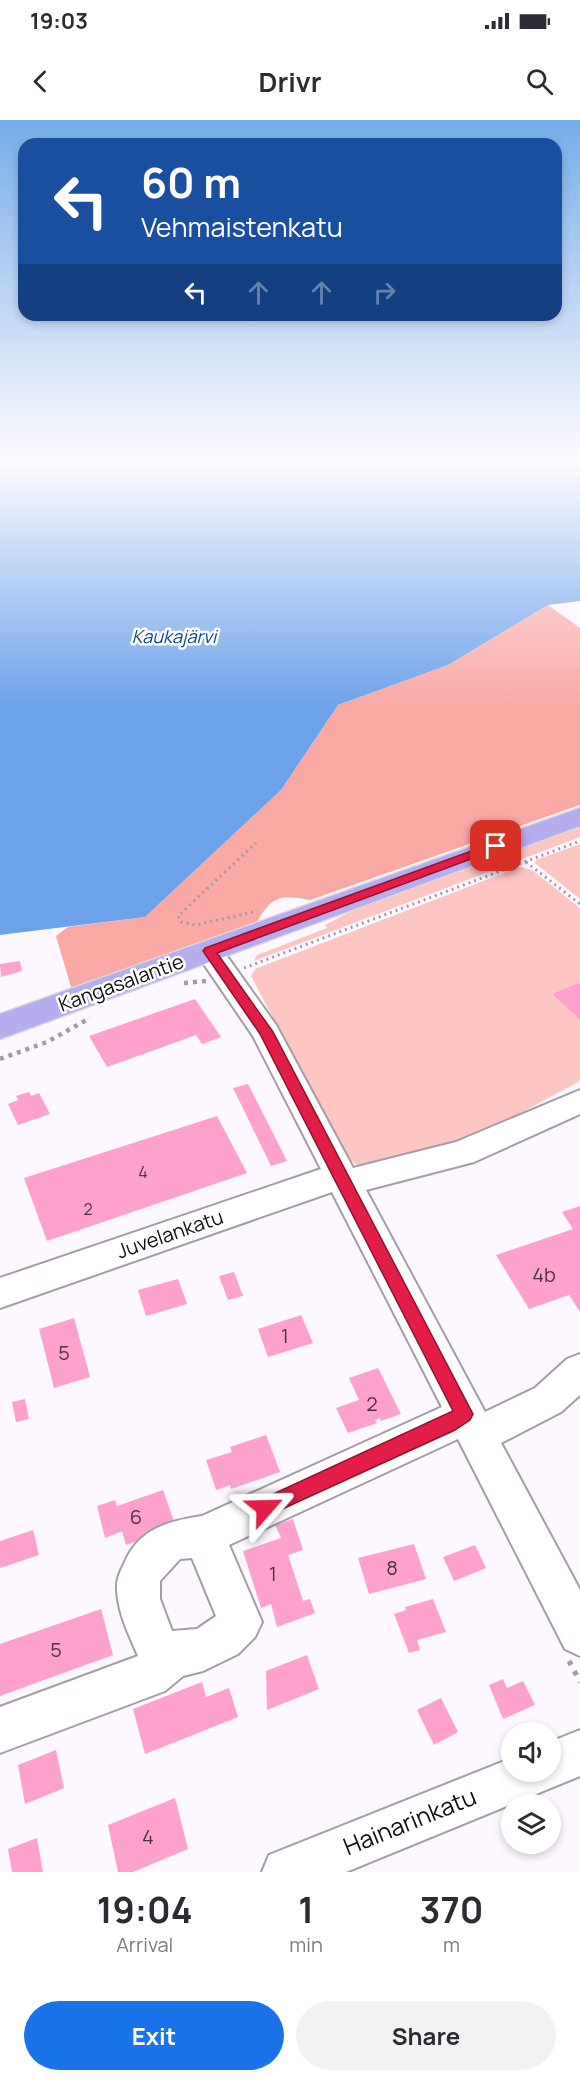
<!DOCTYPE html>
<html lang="en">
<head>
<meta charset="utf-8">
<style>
	:root { --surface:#fff; --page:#f2f2f3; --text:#2b2b33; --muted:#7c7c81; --accent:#1a73e8 }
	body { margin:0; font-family:Manrope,sans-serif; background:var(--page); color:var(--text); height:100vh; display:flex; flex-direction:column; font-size:22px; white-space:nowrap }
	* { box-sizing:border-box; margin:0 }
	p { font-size:20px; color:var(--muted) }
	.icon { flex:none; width:33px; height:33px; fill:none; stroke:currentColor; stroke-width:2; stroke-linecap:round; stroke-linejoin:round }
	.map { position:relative; height:1752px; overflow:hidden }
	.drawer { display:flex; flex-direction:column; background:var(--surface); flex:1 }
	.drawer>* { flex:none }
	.top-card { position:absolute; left:18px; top:18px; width:544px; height:183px; border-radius:18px; box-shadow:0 3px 9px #0003; background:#1a4fa0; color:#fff; overflow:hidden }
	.buttons { position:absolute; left:501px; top:1602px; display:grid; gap:12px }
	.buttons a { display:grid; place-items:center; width:60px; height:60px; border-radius:50%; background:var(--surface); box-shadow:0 3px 9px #0003; font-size:30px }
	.pin { position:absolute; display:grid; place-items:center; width:51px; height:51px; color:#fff; margin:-26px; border-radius:12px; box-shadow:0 3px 9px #0006 }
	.me { position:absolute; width:66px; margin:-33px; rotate:65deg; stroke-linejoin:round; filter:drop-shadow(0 0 4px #0008) }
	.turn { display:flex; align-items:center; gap:21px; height:126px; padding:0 24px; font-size:27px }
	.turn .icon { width:78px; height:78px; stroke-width:2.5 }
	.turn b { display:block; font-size:42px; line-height:51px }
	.lanes { display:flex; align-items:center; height:57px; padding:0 24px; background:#0003; justify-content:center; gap:30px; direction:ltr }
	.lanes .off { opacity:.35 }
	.eta { display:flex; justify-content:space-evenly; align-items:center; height:102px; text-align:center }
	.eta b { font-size:36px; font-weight:700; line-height:42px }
	.primary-button { display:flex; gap:12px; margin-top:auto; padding:12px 24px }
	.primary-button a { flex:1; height:69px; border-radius:36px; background:var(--accent); color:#fff; font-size:24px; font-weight:700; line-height:69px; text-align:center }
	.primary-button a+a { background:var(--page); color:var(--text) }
	.status { display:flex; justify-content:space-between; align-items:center; height:42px; padding:0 30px; background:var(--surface); direction:ltr }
	.status svg { height:16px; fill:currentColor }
	header { display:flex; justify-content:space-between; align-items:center; height:78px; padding:0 24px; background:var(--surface); font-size:27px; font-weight:700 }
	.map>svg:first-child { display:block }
</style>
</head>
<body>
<div class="status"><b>19:03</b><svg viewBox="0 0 49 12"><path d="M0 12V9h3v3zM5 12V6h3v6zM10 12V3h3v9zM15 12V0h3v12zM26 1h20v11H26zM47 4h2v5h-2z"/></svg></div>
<header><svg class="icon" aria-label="back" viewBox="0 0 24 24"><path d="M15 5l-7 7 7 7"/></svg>Drivr<svg class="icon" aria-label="search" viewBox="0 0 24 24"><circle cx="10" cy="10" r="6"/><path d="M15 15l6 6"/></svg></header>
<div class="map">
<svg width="580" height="1752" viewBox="0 0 580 1752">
	<rect width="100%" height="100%" fill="#fdf7ff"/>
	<g fill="#fec6c3">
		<path d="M580,704v13l-326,124 3,-6 70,-27 -2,-3 34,-18z"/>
		<path d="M580,724v55l-45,-36 1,-3z"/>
		<path d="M520,747l12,3 48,38v74l-28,12 28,26v61l-106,57 -86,25 -31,2 -11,-8 -95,-181 4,-7z"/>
	</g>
	<path fill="#f9a8a4" d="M548,485l32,23v177l-270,95c-30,-6 -39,-4 -54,24l-183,70 -17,-58 12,-9 77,-10 136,-127 57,-85 110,-40z"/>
	<path fill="#6ba2e9" d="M0,343h580v138l-32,4 -100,60 -110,40 -57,85 -136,127 -145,18z"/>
	<g fill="#fea2cd">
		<path d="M20,841l2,10 -21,6 -1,-13z"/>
		<path d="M580,862v38l-28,-26z"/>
		<path d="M195,879l26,38 -19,7 -6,-9 -89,32 -18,-31z"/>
		<path d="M248,964l39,77 -16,5 -38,-78z"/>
		<path d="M29,972l2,4 8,-3 11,21 -32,11 -10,-21 10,-4 -2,-4z"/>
		<path d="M217,996l30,57 -200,68 -23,-63z"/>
		<path d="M580,1086v106l-11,-17 -40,14 -33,-54 77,-26 -11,-17z"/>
		<path d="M234,1152l9,24 -15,4 -9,-24z"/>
		<path d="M178,1159l9,25 -41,12 -8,-26z"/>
		<path d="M301,1195l12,28 -45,14 -10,-28z"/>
		<path d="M74,1198l16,59 -36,11 -15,-59z"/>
		<path d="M378,1248l23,46 -20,7 -1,-3 -5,2 2,3 -29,10 -12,-25 23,-8 -10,-22z"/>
		<path d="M25,1279l4,20 -13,3 -4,-20z"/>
		<path d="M266,1315l14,37 -49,17 -1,-4 -14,5 -10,-30 26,-8 -2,-5z"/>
		<path d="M163,1370l13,37 -50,18 -4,-14 -17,7 -8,-32 18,-6 2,6z"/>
		<path d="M293,1399l10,31 -15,5 15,46 7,-2 5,14 -38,14 -6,-23 -10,4 -18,-57 38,-13 -6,-13z"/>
		<path d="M33,1410l6,25 -39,13v-27z"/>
		<path d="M414,1424l12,35 -57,15 -11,-36z"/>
		<path d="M475,1425l11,23 -32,13 -11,-24z"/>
		<path d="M433,1479l13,33 -29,8 3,10 -11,3 -15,-39 12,-4 -1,-3z"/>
		<path d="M101,1489l12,46 -113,41v-52z"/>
		<path d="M307,1535l12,34 -52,21 -1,-39z"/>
		<path d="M503,1559l4,9 16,-7 12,24 -32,14 -14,-34z"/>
		<path d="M202,1562l4,15 23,-9 9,29 -93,37 -12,-45z"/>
		<path d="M441,1578l17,34 -24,13 -17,-35z"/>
		<path d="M56,1630l8,38 -39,16 -7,-39z"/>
		<path d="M175,1678l13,51 -55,23h-15l-10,-47z"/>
		<path d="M37,1718l6,34h-31l-4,-23z"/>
	</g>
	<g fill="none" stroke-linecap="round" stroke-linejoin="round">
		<g stroke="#a49da6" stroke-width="4">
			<g id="minor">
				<path d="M209,822l10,3 57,80 77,143 103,-26 124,-52v24l-106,48 -108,28 119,222 50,-24 32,-29 13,-5v41l-19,17 -60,31 79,147v66l-15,-7 -107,-210 -229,106 33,77 -7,15 -17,17 -35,17 -20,5 -18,15 -165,62v-46l138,-51c-9,-21 -20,-43 -21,-66 -1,-10 3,-18 7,-26 14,-35 44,-43 78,-48l240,-109 -110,-215 -332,116v-30l321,-109 -68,-133 -58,-85 4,-6zM192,1438l24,58 -19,13 -25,2 -12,-32v-18l20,-22z"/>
				<path d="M580,1610v46l-234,96h-84l7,-17 243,-97v14h38v-30z"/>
			</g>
		</g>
		<g stroke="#d9d8d9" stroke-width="3">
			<path id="major" d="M580,688v18l-580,213v-25z"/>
		</g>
		<g stroke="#a19ca2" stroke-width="3" stroke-dasharray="2 4" stroke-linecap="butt">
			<path d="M526,742l54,42"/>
			<path d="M253,792l-57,13 -15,-3 -3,-6 78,-73"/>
			<path d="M244,848l336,-127"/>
		</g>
		<g stroke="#a19ca2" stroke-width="4.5" stroke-dasharray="4 5" stroke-linecap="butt">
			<path d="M184,863l22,-2"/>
			<path d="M0,939l47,-17 43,-24"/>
		</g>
		<path stroke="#a19ca2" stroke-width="5" stroke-dasharray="4.5 7" stroke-linecap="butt" d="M569,1541l11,21"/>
		<use href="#minor" fill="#fff" fill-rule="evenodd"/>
		<use href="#major" fill="#b6adee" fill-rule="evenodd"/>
	</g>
	<linearGradient id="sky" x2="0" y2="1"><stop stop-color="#76ade8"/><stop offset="0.58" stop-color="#fefbff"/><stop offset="1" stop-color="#fefbff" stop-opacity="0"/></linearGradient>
	<rect width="580" height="589" fill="url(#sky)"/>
	<path fill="#e11d48" stroke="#92132f" stroke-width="1.5" d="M496,722l6,4 -1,2 -284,105 56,79 200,382 -3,6 -15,10 -190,87 -7,-2 -2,-7 2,-7 195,-90 -193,-377 -57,-83 2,-3z"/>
	<g text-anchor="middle" stroke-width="5" stroke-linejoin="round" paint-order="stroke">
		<g font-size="16" fill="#4c3340">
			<text x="143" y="1058">4</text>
			<text x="88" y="1095">2</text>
		</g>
		<g font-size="18" font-style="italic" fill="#0f4787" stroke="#fff">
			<text x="174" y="523">Kaukajärvi</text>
		</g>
		<g font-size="20" fill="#110e11" stroke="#fff">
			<text transform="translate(121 863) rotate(-20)" y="7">Kangasalantie</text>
			<text transform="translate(170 1114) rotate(-19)" y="7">Juvelankatu</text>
		</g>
		<g font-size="20" fill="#4c3340">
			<text x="544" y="1162">4b</text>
			<text x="285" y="1223">1</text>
			<text x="64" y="1240">5</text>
			<text x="372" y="1291">2</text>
			<text x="136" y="1404">6</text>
			<text x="392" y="1455">8</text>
			<text x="273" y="1461">1</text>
			<text x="56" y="1537">5</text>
			<text x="148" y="1724">4</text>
		</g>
		<g font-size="24" fill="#110e11" stroke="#fff">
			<text transform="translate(410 1702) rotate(-22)" y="8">Hainarinkatu</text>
		</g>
	</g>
</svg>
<div class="buttons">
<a><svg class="icon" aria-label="sound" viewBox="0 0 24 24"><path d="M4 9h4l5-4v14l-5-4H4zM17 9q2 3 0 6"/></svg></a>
<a><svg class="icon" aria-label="layers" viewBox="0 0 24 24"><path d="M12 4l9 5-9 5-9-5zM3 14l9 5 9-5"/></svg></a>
</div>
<div class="pin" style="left:496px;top:726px;background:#d93025"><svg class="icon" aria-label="arrive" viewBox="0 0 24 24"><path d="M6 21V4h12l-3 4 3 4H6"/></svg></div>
<svg class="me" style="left:265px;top:1388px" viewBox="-20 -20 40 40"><path d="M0-17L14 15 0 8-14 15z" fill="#e11d48" stroke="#fff" stroke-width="4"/></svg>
<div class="top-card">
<div class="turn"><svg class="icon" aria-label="left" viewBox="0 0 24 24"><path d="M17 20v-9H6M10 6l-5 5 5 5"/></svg><div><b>60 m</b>Vehmaistenkatu</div></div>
<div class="lanes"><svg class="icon" aria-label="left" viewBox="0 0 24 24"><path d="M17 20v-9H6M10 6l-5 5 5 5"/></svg><svg class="icon off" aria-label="ahead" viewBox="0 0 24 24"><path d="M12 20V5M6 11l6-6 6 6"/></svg><svg class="icon off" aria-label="ahead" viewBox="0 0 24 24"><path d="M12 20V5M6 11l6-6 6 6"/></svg><svg class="icon off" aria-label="right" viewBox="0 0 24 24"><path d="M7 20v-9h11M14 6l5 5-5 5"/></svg></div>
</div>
</div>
<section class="drawer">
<div class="eta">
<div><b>19:04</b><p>Arrival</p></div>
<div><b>1</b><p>min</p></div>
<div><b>370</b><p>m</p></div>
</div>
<div class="primary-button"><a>Exit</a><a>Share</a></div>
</section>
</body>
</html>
